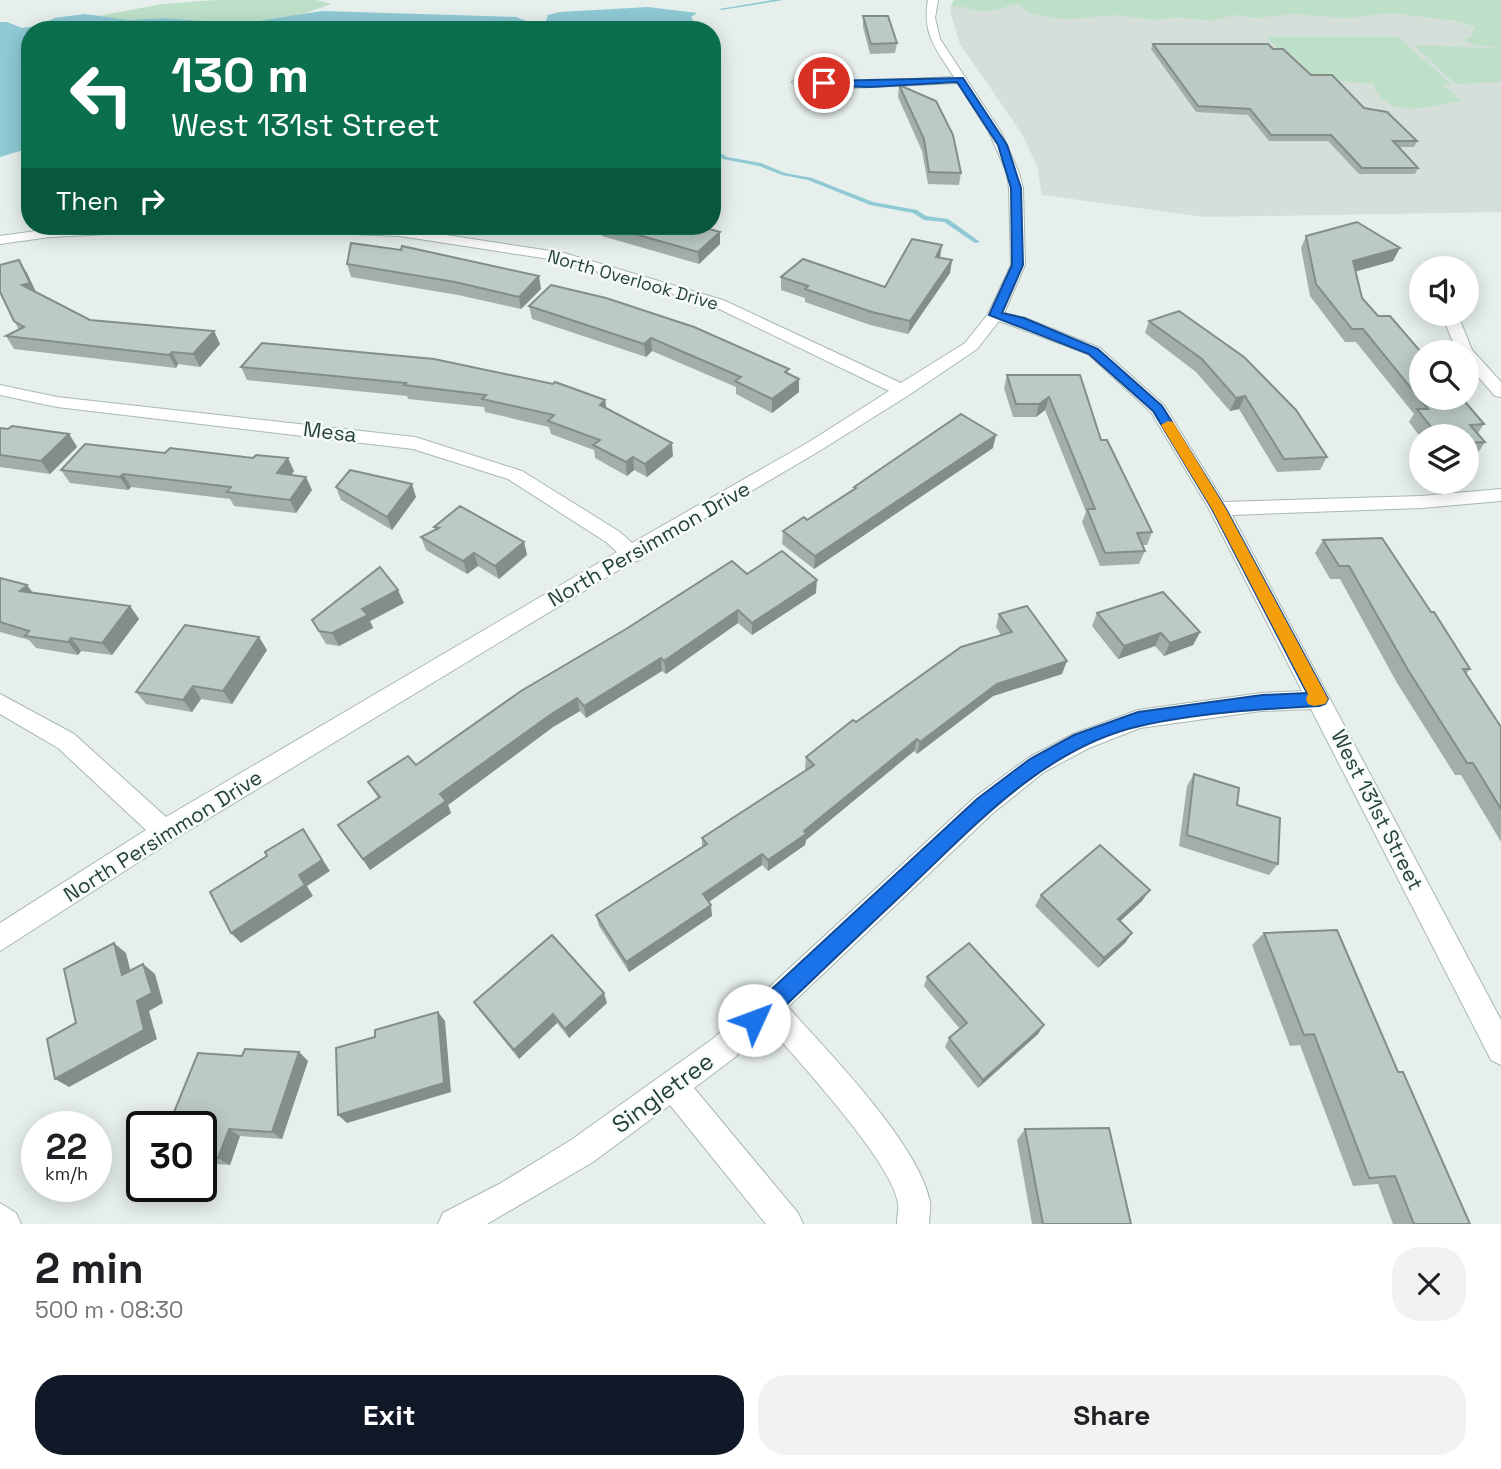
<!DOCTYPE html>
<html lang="en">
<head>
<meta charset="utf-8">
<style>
	:root { --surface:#fff; --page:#f2f2f2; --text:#202124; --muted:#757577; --accent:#111827 }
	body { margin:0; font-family:"Space Grotesk",sans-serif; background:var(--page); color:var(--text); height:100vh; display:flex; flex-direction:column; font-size:26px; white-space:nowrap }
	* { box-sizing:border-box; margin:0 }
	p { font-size:23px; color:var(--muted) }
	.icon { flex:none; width:38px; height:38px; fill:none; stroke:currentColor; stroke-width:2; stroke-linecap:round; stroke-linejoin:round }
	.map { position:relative; height:1224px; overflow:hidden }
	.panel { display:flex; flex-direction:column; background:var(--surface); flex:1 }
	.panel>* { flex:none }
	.top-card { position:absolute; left:21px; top:21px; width:700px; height:214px; border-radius:28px; box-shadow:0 4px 18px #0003; background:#0b6e4f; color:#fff; overflow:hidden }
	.tools { position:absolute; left:1409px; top:256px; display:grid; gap:14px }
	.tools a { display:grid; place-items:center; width:70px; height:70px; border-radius:50%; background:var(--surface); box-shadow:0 4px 18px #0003; font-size:35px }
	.speed { position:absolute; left:21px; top:1111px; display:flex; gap:14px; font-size:35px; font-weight:700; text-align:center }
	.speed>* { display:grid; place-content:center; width:91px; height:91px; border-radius:50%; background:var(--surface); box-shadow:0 4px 18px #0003; line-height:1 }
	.speed small { font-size:18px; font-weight:400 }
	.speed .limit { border:4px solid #111; border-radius:10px; background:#fff; color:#111 }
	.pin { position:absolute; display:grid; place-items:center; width:60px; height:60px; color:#fff; margin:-30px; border:4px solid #fff; border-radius:50%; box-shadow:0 2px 7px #0007 }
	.me { position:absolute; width:77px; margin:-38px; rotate:47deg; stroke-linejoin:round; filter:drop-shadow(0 0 5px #0008) }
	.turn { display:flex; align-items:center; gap:24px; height:147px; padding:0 35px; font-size:32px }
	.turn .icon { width:91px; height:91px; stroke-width:2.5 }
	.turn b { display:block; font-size:49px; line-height:60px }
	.then { display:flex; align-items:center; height:66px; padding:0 35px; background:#0003; gap:14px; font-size:26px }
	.round { display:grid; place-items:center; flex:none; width:74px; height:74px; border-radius:28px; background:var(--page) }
	.headline { display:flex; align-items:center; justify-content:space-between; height:119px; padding:0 35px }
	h1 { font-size:42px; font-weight:600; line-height:52px }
	.action { display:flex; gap:14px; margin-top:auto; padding:14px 35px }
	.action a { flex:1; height:80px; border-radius:28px; background:var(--accent); color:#fff; font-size:28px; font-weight:600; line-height:80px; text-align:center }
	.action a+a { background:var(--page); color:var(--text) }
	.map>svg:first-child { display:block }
</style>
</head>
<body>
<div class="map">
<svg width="1501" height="1224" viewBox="0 0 1501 1224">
	<rect width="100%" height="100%" fill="#e6efeb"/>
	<path fill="#d4dfda" d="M1239,0h134l128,34v178l-296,5 -163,-22 -5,-29 -15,-32 -62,-90 -10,-33 1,-5z"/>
	<g fill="#bfe0c8">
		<path d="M216,0h100l16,4 -30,10 -39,6 -8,5 -90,-7 -36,2 -31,-4 64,-12z"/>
		<path d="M954,0h547v48l-26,-3 -12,-5 9,-4 3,-9 -26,-7 -58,-7 -45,5 -53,-4 -36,4 -23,-3 -22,6 -34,-4 -23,3 -37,-5 -52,4 -36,-5 -11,-10c-13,1 -20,7 -34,7 -13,0 -21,-6 -34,-5z"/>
		<path d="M1266,37h132l53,47 -8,1 19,16c-32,3 -67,22 -88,-13l1,-4 -72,-6z"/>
		<path d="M1420,45l81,4v33l-45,2 -40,-37z"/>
	</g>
	<path fill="#8ec9d4" d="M648,7l49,6 -6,4 7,13h-668v118l-30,9v-135h7l15,6 14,-2 19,-8 29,-4 45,6 36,-2 90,7 8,-5 59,-9 194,6 15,6 15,-2 2,-6 12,-3z"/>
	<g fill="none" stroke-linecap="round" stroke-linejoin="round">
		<g fill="#8ec9d4" fill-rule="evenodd">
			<path d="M773,0h11l-63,10 -2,-1z"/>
			<path d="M712,148l15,9 34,6 24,10 27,5 61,24 44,8 9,6 22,3 32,23 -5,1 -31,-21 -20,-2 -11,-7 -43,-8 -62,-25 -26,-5 -23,-9 -36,-7 -11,-6z"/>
		</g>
		<g stroke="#a8b8b2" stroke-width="2">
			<g id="minor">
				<path d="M928,0h10l-3,18 5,21 61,93 18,41 4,15 2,77 -21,48 21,5 75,30 64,57 60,97 197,-6 80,-7v12l-80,7 -189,7 269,505v45l-10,-5 -180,-351 -50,2 -121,17 -51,20 -45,24 -51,41 -205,194c40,45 131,137 142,195 1,7 -1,15 -1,22h-32c0,-7 2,-15 1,-21 -6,-41 -100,-142 -130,-177l-34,32 -40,30 104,125 5,11h-37l-96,-119 -77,57 -106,62h-49l5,-11 58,-30 70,-43 143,-102 261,-241 53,-39 45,-24 65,-24 123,-17 41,-2 -93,-182 -58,-97 -63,-58 -89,-33 -22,28 -68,46 -88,55 -178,105 -3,5 -8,2 -459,278 -173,111v-28l146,-93 -88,-82 -58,-34v-20l74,40 92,83 451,-265 -11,-10 -98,-63 -95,-30 -356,-42 -57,-12v-10l57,12 358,40 107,34 98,61 12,11 177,-101 80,-51 -176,-85 -151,-45 -162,-25 -138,-6 -7,-4 145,2 164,25 159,47 178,83 64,-40 23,-29 23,-49 -2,-77 -2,-15 -18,-41 -31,-49 -109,5 -51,-3 -6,-3 6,-3 51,3 105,-5c-18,-28 -32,-43 -26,-77z"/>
				<path d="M109,226h82l-7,4 -134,7 -50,7v-8l50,-7z"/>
				<path d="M1441,313h16l15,37 29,32v15l-6,-1 -29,-33v-11h-9z"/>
				<path d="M0,1203l16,10 5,11h-21z"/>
			</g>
		</g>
		<use href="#minor" fill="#fff" fill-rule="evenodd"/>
	</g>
	<g fill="#a1aea9">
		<path d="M863,16l34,27 -2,10 -25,1 -7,-27z"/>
		<path d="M1153,44l120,5 38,26 106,66 -3,6h-16l20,21 -3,6h-56l-31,-33h-59l-21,-26 -52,-3 -45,-63z"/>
		<path d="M899,85l62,88 -2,12 -31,-1 -6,-33 -24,-54z"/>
		<path d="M600,226h98l22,18 -21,20 -97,-28z"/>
		<path d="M1306,236l87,25 -37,10 6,27 16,18 106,108 -6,9 7,9 -9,14h-10v-20h-45v2l-12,-16 5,-8 -58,-72h-11l-35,-46 -9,-48z"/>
		<path d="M940,258l12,2 -2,13 -42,61 -38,-9 -65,-23v-4l-24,-8v-13l104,10z"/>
		<path d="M347,264l194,25 -20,20 -63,-14 -107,-18z"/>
		<path d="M27,273l9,20 54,27 124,11 6,13 -20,23 -22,-3 -2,4 -162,-19 -8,-13 13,-6 -5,-9z"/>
		<path d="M529,306l260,68 10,18 -27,21 -36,-19v-7l-84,-36 -6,6 -114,-38z"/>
		<path d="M1179,311l148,146 -7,13 -43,2 -38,-63 -9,2 -34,-39 -51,-39 4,-12z"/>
		<path d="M241,367l364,33 1,8 67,48 -26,21 -13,-7 -7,6 -32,-18 -1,-8 -43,-16 -2,-7 -64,-15 -1,-5 -76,-8 -1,-3 -160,-16z"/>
		<path d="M1007,375h73l21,65 51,92 -5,13h-5l3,6 -6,13 -39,2 -18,-44 4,-10 -41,-102 -9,7h-23l-9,-29z"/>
		<path d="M0,428l8,1 61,5 8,13 -27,27 -50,-7z"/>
		<path d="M993,448l-179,121 -32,-25 1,-13 24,-11 47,-30v-3z"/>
		<path d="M61,470l233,1 -3,4 21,15 -16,23 -62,-7 -4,-7 -99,-12 -3,3 -58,-7z"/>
		<path d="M336,487l80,10 -24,33 -51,-30z"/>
		<path d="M434,527l90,15 3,13 -28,24 -21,-13 -11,8 -41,-24 -5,-13 14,-7z"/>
		<path d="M1323,540l147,129 -4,5 35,53v115l-40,-67h-6l-58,-92 -57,-104h-10l-15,-26z"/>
		<path d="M747,574l69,19 -64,42 -14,-12 -72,51 -4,-3 -76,47 -6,-7 -27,16 -105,78 3,8 -81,57 -24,-33 -8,-12 40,-27 -10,-16 48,-17z"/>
		<path d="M0,578l33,15 97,13 9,13 -27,36 -31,-4 -3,4 -42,-7 -7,-8 -29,-8z"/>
		<path d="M404,603l-34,18 3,7 -34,18 -13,-2 -14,-24z"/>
		<path d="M1097,613l103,19 -7,13 -29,11 -9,-10 -37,13 -26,-33z"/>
		<path d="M999,614l63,60 -69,22 -76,58 -3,-3 -108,89 -1,5 -37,26 -6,-6 -53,37 3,14 -83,56 -30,-46 -3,-11 106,-68v-9l104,-68 -1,-1 1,-12 50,-35 145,-87 -5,-8z"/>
		<path d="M267,650l-35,54 -31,-5 -9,13 -46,-8 -10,-12z"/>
		<path d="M1194,774l43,31 41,59 -9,11 -90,-29 8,-60z"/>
		<path d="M1041,895l101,6 -22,20 12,12 -7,10 -27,25 -63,-62z"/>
		<path d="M1264,933l134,139 72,152h-77l-15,-40 -25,2 -53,-141 -10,1 -38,-101z"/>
		<path d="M927,977l111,57 -60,54 -33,-41 4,-9 11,-9 -36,-43z"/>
		<path d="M474,1002l133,1 -38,35 -12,-15 -38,36 -39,-48z"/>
		<path d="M299,1052l9,9 -26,78 -42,-3 -10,29 -29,-2v-36l41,-71z"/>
		<path d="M1025,1129l106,95h-99l-15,-84z"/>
	</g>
	<g fill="#838d89">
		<path d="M720,232v12l-21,20 -1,-12z"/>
		<path d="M942,245l-2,13 -4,-1z"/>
		<path d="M1400,248l-7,13 -46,13 6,-13z"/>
		<path d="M19,260l8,13 11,23 -16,-11z"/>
		<path d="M952,260l-2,13 -42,61 2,-13z"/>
		<path d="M539,276l2,13 -20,20 -2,-12z"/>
		<path d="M214,331l6,13 -20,23 -7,-13z"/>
		<path d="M651,338l1,13 -6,6 -2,-13z"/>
		<path d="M172,352l6,12 -2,4 -7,-13z"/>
		<path d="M799,379v13l-27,21v-14z"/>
		<path d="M1245,396l-6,13 -9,2 6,-13z"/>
		<path d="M1049,397l-4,13 -9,7 3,-13z"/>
		<path d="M605,400l2,13 -7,-8z"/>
		<path d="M69,434l8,13 -27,27 -9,-13z"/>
		<path d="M996,435l-3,13 -179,121 1,-13z"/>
		<path d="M672,443l1,13 -26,21 -2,-13z"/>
		<path d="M633,457l1,13 -7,6 -1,-14z"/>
		<path d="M288,458l6,13 -11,15 -6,-13z"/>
		<path d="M123,474l8,13 -3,3 -8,-13z"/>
		<path d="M306,477l6,13 -16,23 -6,-13z"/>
		<path d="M412,484l4,13 -24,33 -5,-13z"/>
		<path d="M524,542l3,13 -28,24 -4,-13z"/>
		<path d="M474,553l4,13 -11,8 -4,-13z"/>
		<path d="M817,580l-1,13 -64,42v-12z"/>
		<path d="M27,585l10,13 -17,-7z"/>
		<path d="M398,590l6,13 -34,18 3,7 -34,18 -7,-13 30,-24z"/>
		<path d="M130,606l9,13 -27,36 -10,-12z"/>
		<path d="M738,610v13l-72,51 -2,-13z"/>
		<path d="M1200,632l-7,13 -29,11 6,-13z"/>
		<path d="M1161,633l-6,13 -37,13 6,-13z"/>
		<path d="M259,637l8,13 -35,54 -9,-13z"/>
		<path d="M71,638l10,13 -3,4 -10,-13z"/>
		<path d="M661,658l1,13 -76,47 -2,-12z"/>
		<path d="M1067,661l-5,13 -69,22 -76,58 3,-12 77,-58z"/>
		<path d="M193,686l8,13 -9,13 -9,-12z"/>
		<path d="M577,698l3,13 -27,16 -105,78 3,8 -81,57 -7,-11 77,-65 110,-79z"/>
		<path d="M917,739l-3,12 -108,89 -1,5 -37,26v-11z"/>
		<path d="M303,829l27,42 -23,15 6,10 -72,47 -10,-10z"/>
		<path d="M762,854v11l-58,40 -1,-11z"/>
		<path d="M1150,890l-8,11 -31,29 7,-11z"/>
		<path d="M711,905l1,11 -83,56 -3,-10z"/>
		<path d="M1132,933l-7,10 -27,25 6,-10z"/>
		<path d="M114,943l12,10 8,32 -12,-10z"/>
		<path d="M143,964l12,10 8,29 -14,8 8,28 -88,48 -14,-8 82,-78z"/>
		<path d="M604,993l3,10 -38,35 -4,-9z"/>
		<path d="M438,1012l7,9 6,71 -104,31 -9,-8z"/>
		<path d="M553,1014l4,9 -38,36 -5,-9z"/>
		<path d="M1044,1025l-6,9 -60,54 5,-8z"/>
		<path d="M299,1052l9,9 -26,78 -10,-7z"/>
		<path d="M229,1129l11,7 -10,29 -12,-7z"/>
	</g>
	<g fill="#bbcac4" stroke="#838d89" stroke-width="2">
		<path d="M863,16h25l9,27 -26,1z"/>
		<path d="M1153,44h115l5,5h10l28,26h21l32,33 23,4 30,29h-24l25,27h-56l-31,-33h-60l-21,-26 -52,-3z"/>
		<path d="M899,85l37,16 17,34 8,38 -32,-1 -5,-33z"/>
		<path d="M1357,222l43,26 -47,13 9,37 16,18h12l31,36v45h40l23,27 -14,1 15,17 -19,1v-7h-28l-21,-27h11l-65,-80h-11l-36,-45 -10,-48z"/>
		<path d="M607,226h91l22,6 -22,20z"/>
		<path d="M912,239l30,6 -6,12 16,3 -42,61 -38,-9 -67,-23 3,-3 -27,-9 22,-18 82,28z"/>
		<path d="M351,243l50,7 1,-4 137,30 -20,21 -64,-15 -108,-18z"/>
		<path d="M19,260l11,23 -8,2 68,35 124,11 -21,23 -21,-2 -3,3 -163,-19 18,-9 -10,-6 -14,-29v-27z"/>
		<path d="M551,285l55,13 88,29 95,42 -4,3 14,7 -27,20 -37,-18 6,-4 -90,-39 -7,6 -115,-38z"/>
		<path d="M1179,311l65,46 52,53 31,47 -43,2 -39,-63 -9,2 -34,-39 -53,-38z"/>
		<path d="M262,343l172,16 119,25 2,-2 50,18 -5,5 72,38 -27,21 -12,-7 -7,5 -33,-17 7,-5 -52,-19 6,-6 -72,-16 4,-4 -82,-10 2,-2 -165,-16z"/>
		<path d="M1007,375h73l21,65h6l45,92 -15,1 8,18 -40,2 -18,-44h8l-46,-112 -10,7h-23z"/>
		<path d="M961,414l35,21 -181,121 -32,-25 21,-14 3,3 49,-32 -2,-1z"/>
		<path d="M12,426l57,8 -28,27 -41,-6v-27l8,1z"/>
		<path d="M85,444l80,9 5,-5 83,10 3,-3 32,3 -11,15 29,4 -16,23 -63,-8 4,-5 -108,-13 -3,3 -59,-7z"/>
		<path d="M350,470l62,14 -25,33 -51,-30z"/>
		<path d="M460,506l64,36 -29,24 -21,-13 -11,8 -42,-24 18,-9 -5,-1z"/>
		<path d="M1382,538l49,74h3l36,57h-7l38,58v82l-28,-46h-6l-59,-93 -59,-104h-10l-16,-26z"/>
		<path d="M782,551l35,29 -65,43 -14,-13 -74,51 -3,-3 -77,48 -7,-8 -27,17 -110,79 6,7 -83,58 -25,-34 42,-28 -12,-15 40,-26 8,9 105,-74 105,-62 106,-68 15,13z"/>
		<path d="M380,567l18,23 -36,19 6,6 -36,18 -13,-2 -7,-11z"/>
		<path d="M0,578l27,7 -7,6 110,15 -28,37 -31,-5 -3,4 -43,-6 4,-5 -29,-9z"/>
		<path d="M1163,592l37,40 -30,11 -9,-10 -37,13 -27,-33z"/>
		<path d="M1027,606l40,55 -70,23 -77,58 -3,-3 -113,92 2,3 -38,26 -6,-6 -59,40 8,11 -85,57 -30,-47 111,-71 -5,-6 112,-73 -8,-8 47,-37 3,2 105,-75 51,-15 -13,-18z"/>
		<path d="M185,625l74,12 -36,54 -30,-5 -10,14 -47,-8z"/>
		<path d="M1194,774l45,14 -2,17 43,13 -2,46 -91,-29z"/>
		<path d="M303,829l19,31 -23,15 6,10 -74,48 -21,-41 57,-36 -2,-4z"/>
		<path d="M1100,845l50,45 -32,29 14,14 -28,25 -63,-63z"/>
		<path d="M1337,930l61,142h5l67,152h-56l-19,-48 -26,2 -55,-144 -10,1 -40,-102z"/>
		<path d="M552,935l52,58 -39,36 -12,-15 -39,36 -40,-48z"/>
		<path d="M114,943l8,32 21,-11 9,29 -15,8 7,29 -89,49 -8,-40 29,-16 -12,-54z"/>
		<path d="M969,943l75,82 -61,55 -34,-42 18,-15 -40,-46z"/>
		<path d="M438,1012l6,71 -106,32 -2,-67 39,-11v-7z"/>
		<path d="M245,1049l54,3 -27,80 -43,-3 -11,29 -17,-1v-30h-33l30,-74 44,3z"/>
		<path d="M1109,1128l22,96h-88l-18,-95z"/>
	</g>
	<path fill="#1a73e8" stroke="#114b97" stroke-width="2" d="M963,78l44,67 14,43 2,77 -21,48 22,5 74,31 64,57 64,103 102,190 -3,5 -6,2c-57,3 -123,7 -179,20 -94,21 -165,99 -232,163 -49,46 -98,93 -146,139l-8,3 -8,-3 -3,-8 3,-7 231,-214 53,-40 44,-24 64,-23 124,-17 45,-2 -95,-184 -59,-98 -64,-57 -100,-39 23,-50 -1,-77 -13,-43 -41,-63 -87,5 -46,-1 -5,-3 5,-2z"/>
	<path fill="#f59e0b" d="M1168,421l5,1 53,87 102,190 -3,5 -11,2 -6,-2 -2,-5 2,-5 -96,-185 -51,-84z"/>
	<g text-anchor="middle" stroke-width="5" stroke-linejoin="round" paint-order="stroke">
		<g font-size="18" fill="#24423a" stroke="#f7fbf9">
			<text transform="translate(633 280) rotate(16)" y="6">North Overlook Drive</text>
		</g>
		<g font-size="21" fill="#24423a" stroke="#f7fbf9">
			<text transform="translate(330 432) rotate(7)" y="7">Mesa</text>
			<text transform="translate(649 544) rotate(-30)" y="7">North Persimmon Drive</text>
			<text transform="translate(1377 810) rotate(63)" y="7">West 131st Street</text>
			<text transform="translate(163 836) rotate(-32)" y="7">North Persimmon Drive</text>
		</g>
		<g font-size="24" fill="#24423a" stroke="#f7fbf9">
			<text transform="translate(663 1093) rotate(-36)" y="8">Singletree</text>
		</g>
	</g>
</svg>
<div class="tools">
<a><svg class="icon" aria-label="sound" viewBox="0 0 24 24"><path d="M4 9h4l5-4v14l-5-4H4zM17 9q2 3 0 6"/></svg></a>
<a><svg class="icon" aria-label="search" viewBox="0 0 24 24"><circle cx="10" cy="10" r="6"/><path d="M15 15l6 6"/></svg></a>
<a><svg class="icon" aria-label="layers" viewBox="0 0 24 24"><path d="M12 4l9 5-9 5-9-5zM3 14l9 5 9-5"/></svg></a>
</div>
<div class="speed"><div>22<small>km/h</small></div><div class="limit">30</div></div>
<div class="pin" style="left:824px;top:83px;background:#d93025"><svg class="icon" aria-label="arrive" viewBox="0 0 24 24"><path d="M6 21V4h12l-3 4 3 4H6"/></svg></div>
<svg class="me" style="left:754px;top:1020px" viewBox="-20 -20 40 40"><circle r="19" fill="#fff"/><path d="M0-13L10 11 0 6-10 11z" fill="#1a73e8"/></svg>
<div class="top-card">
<div class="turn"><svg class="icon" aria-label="left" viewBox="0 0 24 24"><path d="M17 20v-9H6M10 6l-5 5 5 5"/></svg><div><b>130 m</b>West 131st Street</div></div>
<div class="then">Then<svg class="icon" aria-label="right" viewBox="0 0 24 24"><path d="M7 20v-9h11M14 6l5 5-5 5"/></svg></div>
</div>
</div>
<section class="panel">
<div class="headline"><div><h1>2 min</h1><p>500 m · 08:30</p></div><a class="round"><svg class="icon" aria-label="close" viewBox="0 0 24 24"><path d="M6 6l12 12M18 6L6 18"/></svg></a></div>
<div class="action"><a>Exit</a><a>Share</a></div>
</section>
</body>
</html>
